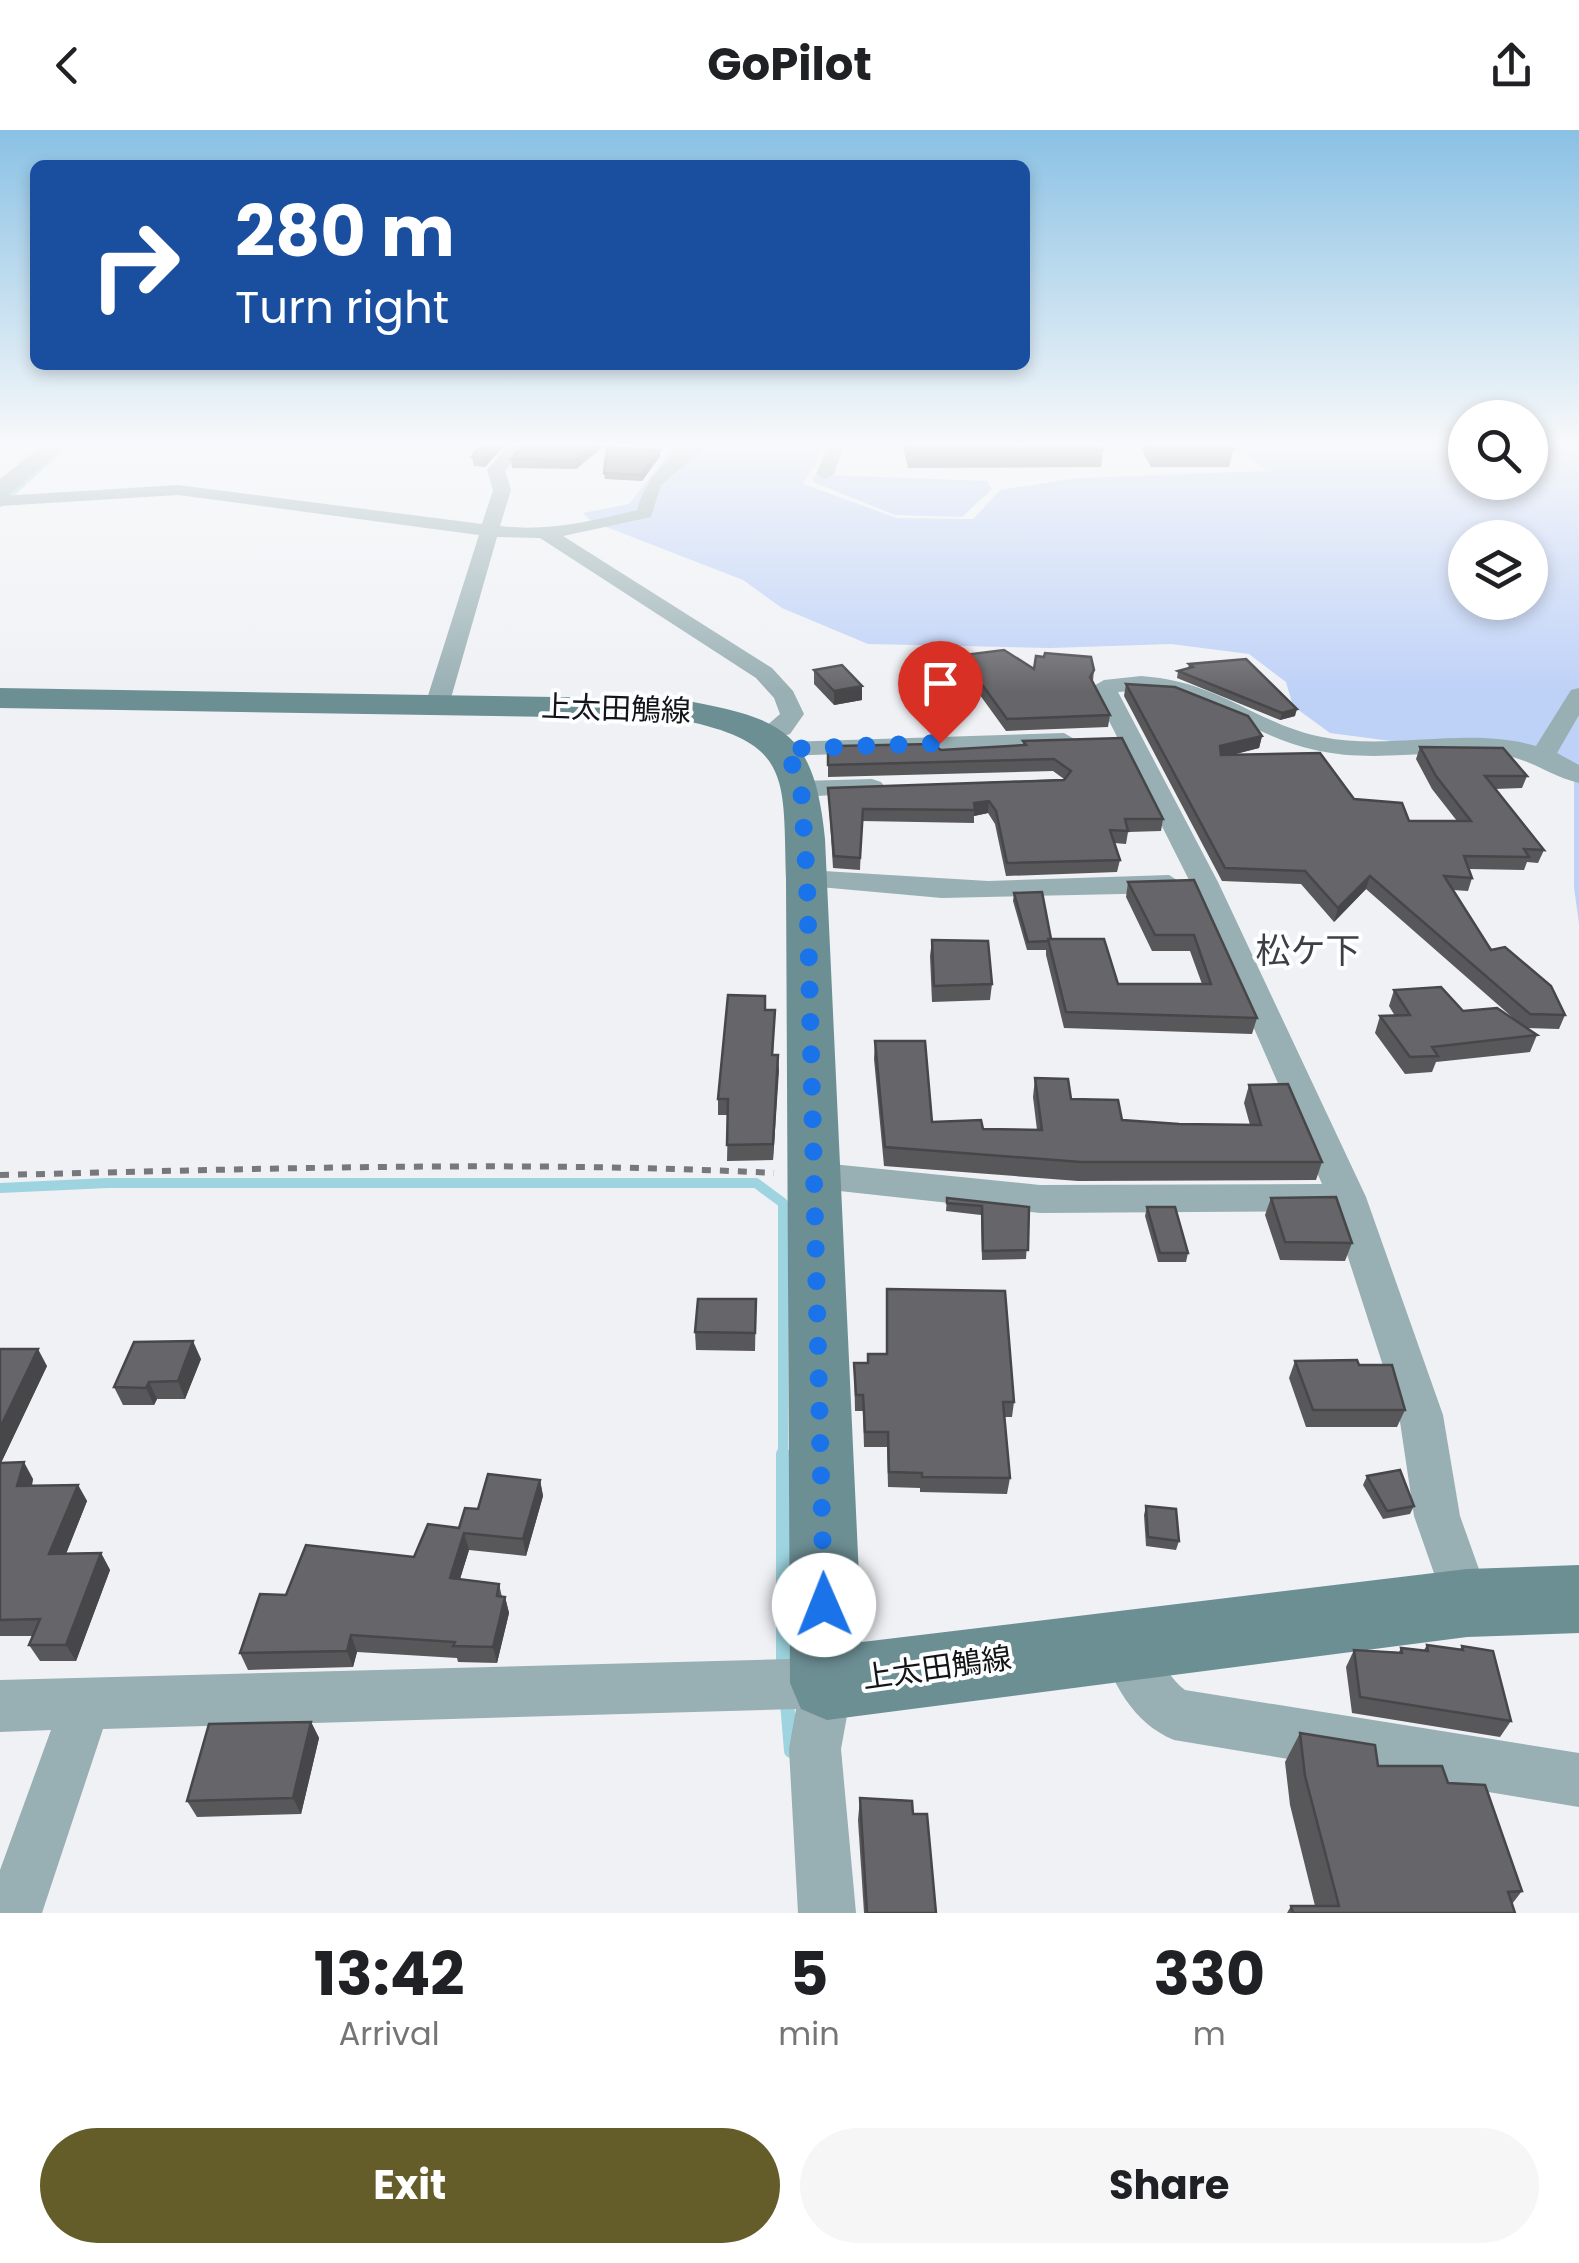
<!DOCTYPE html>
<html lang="en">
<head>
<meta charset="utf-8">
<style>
	:root { --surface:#fff; --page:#f6f6f6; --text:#202124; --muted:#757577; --accent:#655d29 }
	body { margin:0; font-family:Poppins,"Noto Sans JP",sans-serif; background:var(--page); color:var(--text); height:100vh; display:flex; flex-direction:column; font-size:38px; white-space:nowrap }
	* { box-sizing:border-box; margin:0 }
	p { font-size:32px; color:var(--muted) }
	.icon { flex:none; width:55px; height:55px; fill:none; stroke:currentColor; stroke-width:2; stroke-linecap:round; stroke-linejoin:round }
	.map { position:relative; height:1783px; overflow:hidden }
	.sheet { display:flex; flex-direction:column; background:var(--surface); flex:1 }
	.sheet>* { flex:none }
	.top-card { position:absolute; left:30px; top:30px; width:1000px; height:210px; border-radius:15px; box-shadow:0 5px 15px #0003; background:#1a4fa0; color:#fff; overflow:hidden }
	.tools { position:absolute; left:1448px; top:270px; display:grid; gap:20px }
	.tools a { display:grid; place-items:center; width:100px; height:100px; border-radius:50%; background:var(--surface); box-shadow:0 5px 15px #0003; font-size:50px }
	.pin { position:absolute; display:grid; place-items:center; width:85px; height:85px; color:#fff; margin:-102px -42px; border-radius:50% 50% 50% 0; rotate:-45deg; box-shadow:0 0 10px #0007 }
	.pin .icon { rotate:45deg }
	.me { position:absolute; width:110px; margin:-55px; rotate:359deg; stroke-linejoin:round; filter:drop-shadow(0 0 8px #0008) }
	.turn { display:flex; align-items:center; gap:35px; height:210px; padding:0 40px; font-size:45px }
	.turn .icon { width:130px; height:130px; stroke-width:2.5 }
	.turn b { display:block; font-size:70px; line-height:85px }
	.eta { display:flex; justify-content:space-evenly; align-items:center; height:170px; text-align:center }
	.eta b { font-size:60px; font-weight:700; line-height:70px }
	.button { display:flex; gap:20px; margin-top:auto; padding:20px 40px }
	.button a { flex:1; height:115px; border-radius:60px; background:var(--accent); color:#fff; font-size:40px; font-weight:700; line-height:115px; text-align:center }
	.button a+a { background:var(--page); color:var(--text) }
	header { display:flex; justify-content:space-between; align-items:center; height:130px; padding:0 40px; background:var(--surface); font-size:45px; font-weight:700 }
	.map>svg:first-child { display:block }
</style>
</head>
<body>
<header><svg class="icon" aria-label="back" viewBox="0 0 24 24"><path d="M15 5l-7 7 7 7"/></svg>GoPilot<svg class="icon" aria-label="share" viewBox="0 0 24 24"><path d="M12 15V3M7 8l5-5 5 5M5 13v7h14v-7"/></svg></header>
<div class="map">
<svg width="1579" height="1783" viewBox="0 0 1579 1783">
	<rect width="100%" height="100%" fill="#eff1f5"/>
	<g fill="#bed1f7" fill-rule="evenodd">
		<path d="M678,312h142l-3,20 -14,22 94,34 76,1 27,-29 78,-12 188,-7 -33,-29h232v40h65v-40h49v482l-5,-37v-113l-61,-17 -183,-24 -37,-27 -7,-24 -37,-28 -78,-10 -121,4 -182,-4 -86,-36 -39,-28 -152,-59 -8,-8 46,-9zM1465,408h65v64h-65z"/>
		<path d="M832,345l155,6 5,8 -30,28 -67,-2 -82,-33v-6z"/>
	</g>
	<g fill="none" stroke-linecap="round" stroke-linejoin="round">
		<path stroke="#9dd4df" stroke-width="5" d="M0,375l70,-63"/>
		<path stroke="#9dd4df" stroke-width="10" d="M0,1058l108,-5h648l27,20v253"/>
		<g stroke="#9dd4df" stroke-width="14">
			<path d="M783,1324v213"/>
			<path d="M787,1572l4,49"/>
		</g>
		<path stroke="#77787b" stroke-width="6" stroke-dasharray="9 9" stroke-linecap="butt" d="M0,1045c258,-6 517,-15 774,-2"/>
		<g fill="#98afb3" fill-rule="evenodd">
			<path d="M512,312h17l-24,29 6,19 -11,36c46,6 93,-5 137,-16 9,-33 39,-68 75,-68l-51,43 -10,32 -88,19 209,132 21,23 11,23 -14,20 -21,7 -12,-7 23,-20 -6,-16 -18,-20 -216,-140 -43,-1 -48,168 -12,7 -12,-7 54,-170 -301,-40 -178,11v-10l178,-11 304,39 11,-34 -6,-20z"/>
			<path d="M829,312h16l-11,32 -9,5 -9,-5z"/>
			<path d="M1141,546c78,5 113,47 181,61 71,14 144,-11 214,9l35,-56 8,-2v27l-22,38 22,12v18c-36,-9 -50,-28 -94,-30 -57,-3 -114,10 -170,-3 -75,-17 -114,-66 -197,-58l100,190 148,315 77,218 17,101 31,87 -7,16 -17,7 -17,-7 -36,-103 -15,-101 -66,-204 -293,2 -228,-25 -13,-4 -5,-9 5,-9 13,-4 228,23 282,-1 -132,-302 -98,-195 12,-7z"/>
			<path d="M1064,603l12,7 -3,5 -287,11 -12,-7 12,-7z"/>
			<path d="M872,649l9,3 4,5 -4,5 -80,5 -13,-8 13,-8z"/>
			<path d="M807,740l181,11 181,-6 14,9 -14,9 -227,5 -145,-13 -4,-6 4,-6z"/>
			<path d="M1122,1489c32,13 36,50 63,71l394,63v54l-405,-67c-43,-18 -59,-56 -77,-97l7,-17z"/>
			<path d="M827,1528l18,7 8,18 -12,66 15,164h-58l-9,-164 7,-40 -693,20 -61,184h-42v-43l51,-140 -51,2v-52z"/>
		</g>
		<path fill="#98afb3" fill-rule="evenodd" d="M46,312h24l-62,54 -8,2v-19z"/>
		<path fill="#6c8f94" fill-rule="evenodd" d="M0,558l677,11c103,19 137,28 148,140l37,803 605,-73 112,-4v68l-112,4 -640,83 -26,-11 -11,-26 -4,-804c-3,-105 6,-137 -109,-160l-677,-11z"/>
	</g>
	<g fill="#58575a">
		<path d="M481,312h26l-22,25 -11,-1 -2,-9z"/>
		<path d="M609,312l-33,27 -64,-1 -1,-9z"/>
		<path d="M902,312h197l4,8 -2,17 -193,1z"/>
		<path d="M1138,312h89l6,8 -4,17h-78z"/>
		<path d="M660,326l-18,25 -37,-2 -1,-6z"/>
		<path d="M956,526l78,13 60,1 -1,11 17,34 -2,12 -102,4 -29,-40 -12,1 -10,-24z"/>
		<path d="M1189,534l106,52 -15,4 -103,-42 1,-7 10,-3z"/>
		<path d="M814,540l48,30 -28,5 -20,-21z"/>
		<path d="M1126,554l136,52 -3,12 -25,6 175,67h48l-25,-32 -16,-30 4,-12 107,29 -5,12 -27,1 49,61 -6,13 -11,-1 -3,8 -55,-1 3,9 -4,13 -15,-1 38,60 74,65 -6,14 -33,-1 11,7 -7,17 -94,10 -4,10 -27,2 -30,-41 5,-17h15l-6,-10 5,-16 69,21 57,13 -154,-135 -32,33 -33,-38 -79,-3 -98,-185z"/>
		<path d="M1023,611l140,78 -2,12 -33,1 -2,12 -12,-1 6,17 -3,12 -111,4 -11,-52 -7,-11 -14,3v7l-112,-2 -2,49 -27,-2 -5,-80 236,-9 -11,-8 -225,6v-26l113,-1 82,-5z"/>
		<path d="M1194,750l63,138 -5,16 -188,-6 -18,-73v-5h-19l-14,-49 1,-8 37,46 67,45h84l-12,-33h-38l-26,-54 2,-15z"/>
		<path d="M932,810l60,44 -2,16 -58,2 -2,-46z"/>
		<path d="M765,866l1,14h9l-2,45h5l-5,105 -46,1 1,-46h-10v-16z"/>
		<path d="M875,911l57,81 51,7 54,1 -4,-33 2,-19 36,21 51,21 57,4 71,1 -6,-22 5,-18 73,77 -6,18 -238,1 -194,-15 -10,-107z"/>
		<path d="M947,1068l82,9 -3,52 -44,1 -1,-45 -35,-4z"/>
		<path d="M1271,1068l81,45 -7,18 -65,-1 -15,-45z"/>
		<path d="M1147,1077l41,46 -2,9h-28l-13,-46z"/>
		<path d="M887,1159l127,113 -2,15h-8l6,61 -3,16 -87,-2v-4l-32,-1 -1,-40h-23l-1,-36h-8l-1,-48h14l18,-9z"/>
		<path d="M756,1169l-1,52 -59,-1 -1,-18z"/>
		<path d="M0,1219l47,17 -46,97 32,16 -1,7 46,-1 9,16 -21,53 35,-1 9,17 -34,91h-36l-11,-16 4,-9h-33z"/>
		<path d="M201,1229l-16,40h-28l-3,6h-31l-9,-18z"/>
		<path d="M1295,1231l64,4 46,45 -8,17h-91l-17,-49z"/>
		<path d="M1367,1346l47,30 -4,8 -27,5 -20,-34z"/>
		<path d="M540,1350l3,16 -17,60 -57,-6 -9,29 39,5 3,13h3l4,16 -12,50 -39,-1 -1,-4 -100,-6 -4,15 -105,3 -8,-17 46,-58 128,-38 45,-29 19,-19z"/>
		<path d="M1146,1376l33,35 -3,9 -30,-4 -2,-31z"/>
		<path d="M1427,1515l33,4 2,-3 49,75 -11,16 -148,-24 -6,-46 8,-17 45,2 2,-4 23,2z"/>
		<path d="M311,1592l8,16 -18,76 -104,3 -10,-16z"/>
		<path d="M1300,1603l78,33 70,17 74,108 -10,13 3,9h-228l4,-7h24l-25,-101 -5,-43z"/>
		<path d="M860,1668l53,16 23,99h-72l-6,-93z"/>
	</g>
	<g fill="#47474a">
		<path d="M498,312h9l-22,25 -1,-9z"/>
		<path d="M598,312h11l-33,27 -1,-9z"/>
		<path d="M660,320v6l-18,25 -1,-6z"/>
		<path d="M862,556v14l-28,5v-14z"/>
		<path d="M1297,579l-2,7 -15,4 2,-7z"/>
		<path d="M1262,606l-3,12 -42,11 3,-13z"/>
		<path d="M989,671l-1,12 -14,3v-13z"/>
		<path d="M1370,746l-4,13 -32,33 4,-14z"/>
		<path d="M778,925l1,16 -6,89v-16z"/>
		<path d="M193,1211l8,18 -16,40 -7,-18z"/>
		<path d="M38,1219l9,17 -47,99v-37z"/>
		<path d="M149,1252l8,17 -3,6 -8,-17z"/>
		<path d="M24,1332l9,17 -6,23 -10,-16z"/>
		<path d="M540,1350l3,16 -17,60 -3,-17z"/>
		<path d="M78,1355l9,16 -28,70 -10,-17z"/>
		<path d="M464,1403l5,17 -14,45 -5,-17z"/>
		<path d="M101,1423l9,17 -34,91 -10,-16z"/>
		<path d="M505,1467l4,16 -12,50 -4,-16z"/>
		<path d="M351,1505l6,17 -4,15 -6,-16z"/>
		<path d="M311,1592l8,16 -18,76 -8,-16z"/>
	</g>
	<g fill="#666569" stroke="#47474a" stroke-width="2.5">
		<path d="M481,312h17l-14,16 -12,-1z"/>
		<path d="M525,312h73l-23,18 -64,-1z"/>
		<path d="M907,312h192l4,8 -194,1z"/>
		<path d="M1149,312h78l6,8h-80z"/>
		<path d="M607,317l53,3 -19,25 -37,-2z"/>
		<path d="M1004,520l30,19 2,-13 8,1 1,-4 46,4 3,13 -4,7 20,38 -103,4 -29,-40 -12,1 -10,-24z"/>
		<path d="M1246,529l51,50 -15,4 -104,-42 15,-4 -4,-3z"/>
		<path d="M842,535l20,21 -28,5 -20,-21z"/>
		<path d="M1126,554l49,3 73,29 14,20 -42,10 1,9 99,-2 34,46 48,4 7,18h62l-35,-45 -16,-29 83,1 24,28h-42l59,74 -20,-1 5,8 -65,-1 8,22 -28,-2 47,74 14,-3 46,39 14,29 -35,-1 -160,-138 -32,32 -33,-37 -80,-3z"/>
		<path d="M1122,608l41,81h-38l3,12 -18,-1 10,30 -113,3 -11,-52 -7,-10 -15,2 1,7 -112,-1 -3,49 -26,-2 -6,-68 236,-8 7,-9 -17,-12 -226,6v-14l11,-1 -1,-4 94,-2 9,6 85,-5 -3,-4z"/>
		<path d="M1194,750l63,138 -191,-6 -18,-73h56l14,45h93l-17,-49h-39l-27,-53z"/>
		<path d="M1042,762l9,47h-3v2l-20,1 -14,-49z"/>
		<path d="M932,810l56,1 4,43 -58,2z"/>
		<path d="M1441,857l22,24 34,-3 40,27 -105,12 6,9 -28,1 -30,-41 30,-1 -16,-25z"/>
		<path d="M728,865l37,1v14h10l-3,45h6l-5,89 -46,1 1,-46h-10z"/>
		<path d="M875,911h50l7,81 49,-2 2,9 59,1 -7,-52 33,1 3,20 47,1 4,20 57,4 82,1 -12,-40 39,-1 34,78h-241l-196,-15z"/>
		<path d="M1336,1067l16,46 -67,-1 -14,-44z"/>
		<path d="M947,1068l82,9 -1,43 -45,1 -1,-45 -35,-3z"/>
		<path d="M1147,1077h28l13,46h-28z"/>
		<path d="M887,1159l118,2 9,111h-11l7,76 -88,-1v-4l-33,-1 -1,-40h-23l-2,-37h-7l-2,-32h14v-9h19z"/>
		<path d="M698,1169h58l-1,34 -60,-1z"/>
		<path d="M193,1211l-15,40 -29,1 -3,6 -32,-1 20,-45z"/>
		<path d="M0,1219h38l-38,79z"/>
		<path d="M1357,1230l2,5h33l13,45h-92l-18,-49z"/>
		<path d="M24,1332l-7,24 61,-1 -29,69 52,-1 -35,92h-37l11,-26 -40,1v-157z"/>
		<path d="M1400,1340l14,36 -27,5 -20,-35z"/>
		<path d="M488,1344l52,6 -17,59 -59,-6 -14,45 49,6 -2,12 8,1 -12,50 -40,-1 2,-4 -104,-7 -4,16 -107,2 20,-59 26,1 20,-50 108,12 14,-33 31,4 6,-20 13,1z"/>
		<path d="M1146,1376l30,3 3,32 -31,-4z"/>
		<path d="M1427,1515l36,5 -1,-4 31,5 18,70 -151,-24 -6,-47 48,3 -1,-5 27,3z"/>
		<path d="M311,1592l-18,76 -106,3 22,-77z"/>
		<path d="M1300,1603l75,12 3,21h64l6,17 37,2 37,106 -14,1 7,21h-222l-2,-7h48l-34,-130z"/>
		<path d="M860,1668l52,3 1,13h14l9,99h-69z"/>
	</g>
	<linearGradient id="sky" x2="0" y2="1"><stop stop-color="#8ac1e4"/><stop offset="0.56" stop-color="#f8f9fa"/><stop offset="1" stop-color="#f8f9fa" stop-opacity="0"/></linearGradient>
	<rect width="1579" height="562" fill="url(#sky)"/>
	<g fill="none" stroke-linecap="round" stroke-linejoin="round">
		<path stroke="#1a73e8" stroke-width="18" stroke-dasharray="0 32.4" d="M824,1475l-17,-725 -6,-94 -15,-37 154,-6"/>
	</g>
	<g text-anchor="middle" stroke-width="8" stroke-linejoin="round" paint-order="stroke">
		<g font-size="30" fill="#131415" stroke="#fdfeff">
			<text transform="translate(616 579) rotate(2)" y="10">上太田鵤線</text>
			<text transform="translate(937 1538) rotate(-8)" y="10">上太田鵤線</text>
		</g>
		<g font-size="35" fill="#3e3f43" stroke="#fdfeff">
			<text x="1308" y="833">松ケ下</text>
		</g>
	</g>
</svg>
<div class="tools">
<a><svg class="icon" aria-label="search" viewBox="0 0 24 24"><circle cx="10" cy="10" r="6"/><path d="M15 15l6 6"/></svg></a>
<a><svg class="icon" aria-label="layers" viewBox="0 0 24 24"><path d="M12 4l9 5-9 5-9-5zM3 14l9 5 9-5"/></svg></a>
</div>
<div class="pin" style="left:940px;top:613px;background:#d93025"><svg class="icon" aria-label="arrive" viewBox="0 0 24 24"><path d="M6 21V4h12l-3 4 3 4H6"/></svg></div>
<svg class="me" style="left:824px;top:1475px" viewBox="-20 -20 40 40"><circle r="19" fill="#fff"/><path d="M0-13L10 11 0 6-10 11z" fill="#1a73e8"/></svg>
<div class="top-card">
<div class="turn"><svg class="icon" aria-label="right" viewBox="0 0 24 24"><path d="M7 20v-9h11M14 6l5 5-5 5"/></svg><div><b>280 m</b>Turn right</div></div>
</div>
</div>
<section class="sheet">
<div class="eta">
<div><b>13:42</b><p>Arrival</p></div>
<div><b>5</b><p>min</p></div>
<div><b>330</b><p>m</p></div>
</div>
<div class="button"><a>Exit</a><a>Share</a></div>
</section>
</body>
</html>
